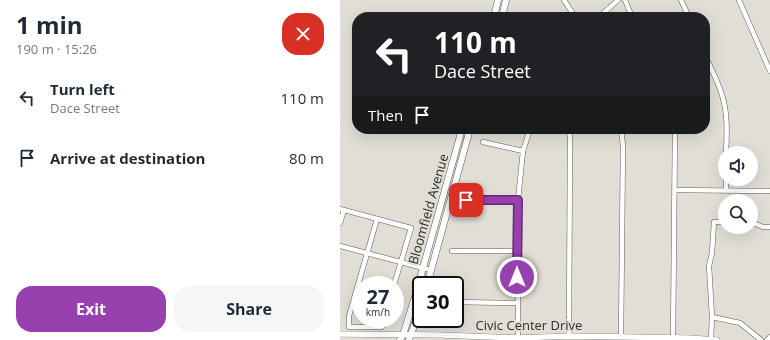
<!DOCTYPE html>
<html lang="en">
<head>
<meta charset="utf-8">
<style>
	:root { --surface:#fff; --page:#f6f6f7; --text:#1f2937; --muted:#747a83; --accent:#9741af }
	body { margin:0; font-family:"Open Sans",sans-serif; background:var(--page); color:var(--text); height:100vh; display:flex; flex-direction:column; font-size:15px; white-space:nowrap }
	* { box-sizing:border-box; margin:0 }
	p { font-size:13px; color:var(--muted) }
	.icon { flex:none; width:22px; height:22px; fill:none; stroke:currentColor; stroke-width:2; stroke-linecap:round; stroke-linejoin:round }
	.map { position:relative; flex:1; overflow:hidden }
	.panel { display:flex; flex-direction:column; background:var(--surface); width:340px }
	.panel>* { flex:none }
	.guide { position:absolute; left:12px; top:12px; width:358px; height:122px; border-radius:16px; box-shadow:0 4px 16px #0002; background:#202124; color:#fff; overflow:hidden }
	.tools { position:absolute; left:378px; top:146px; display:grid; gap:8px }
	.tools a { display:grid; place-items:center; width:40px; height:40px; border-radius:50%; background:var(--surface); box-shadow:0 4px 16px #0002; font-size:20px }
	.speed { position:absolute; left:12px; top:276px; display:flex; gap:8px; font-size:20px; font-weight:700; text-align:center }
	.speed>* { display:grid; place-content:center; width:52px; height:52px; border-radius:50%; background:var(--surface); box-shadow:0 4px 16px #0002; line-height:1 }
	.speed small { font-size:10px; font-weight:400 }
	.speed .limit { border:2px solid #111; border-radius:6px; background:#fff; color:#111 }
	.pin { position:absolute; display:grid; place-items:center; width:34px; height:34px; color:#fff; margin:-17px; border-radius:8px; box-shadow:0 2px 6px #0006 }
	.me { position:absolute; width:44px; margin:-22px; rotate:0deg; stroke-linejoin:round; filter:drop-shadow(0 0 3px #0008) }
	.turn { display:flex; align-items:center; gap:14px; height:84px; padding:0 16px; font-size:18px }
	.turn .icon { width:52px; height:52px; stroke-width:2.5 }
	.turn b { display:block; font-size:28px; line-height:34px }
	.then { display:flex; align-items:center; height:38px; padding:0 16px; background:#0003; gap:8px; font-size:15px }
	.round { display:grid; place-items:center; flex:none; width:42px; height:42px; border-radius:16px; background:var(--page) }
	.head { display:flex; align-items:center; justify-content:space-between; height:68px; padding:0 16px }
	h1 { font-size:24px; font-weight:700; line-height:30px }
	.button { display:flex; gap:8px; margin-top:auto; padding:8px 16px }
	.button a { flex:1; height:46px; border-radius:16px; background:var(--accent); color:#fff; font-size:16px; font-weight:700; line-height:46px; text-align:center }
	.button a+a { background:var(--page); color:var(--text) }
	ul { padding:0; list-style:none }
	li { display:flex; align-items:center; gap:12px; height:60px; padding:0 16px }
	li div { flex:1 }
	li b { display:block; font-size:15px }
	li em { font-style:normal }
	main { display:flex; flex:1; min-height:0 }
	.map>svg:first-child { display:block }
</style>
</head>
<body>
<main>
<section class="panel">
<div class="head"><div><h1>1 min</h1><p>190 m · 15:26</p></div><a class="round" style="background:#d93025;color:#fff"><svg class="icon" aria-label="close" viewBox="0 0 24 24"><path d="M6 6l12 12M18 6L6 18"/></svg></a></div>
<ul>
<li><svg class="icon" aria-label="left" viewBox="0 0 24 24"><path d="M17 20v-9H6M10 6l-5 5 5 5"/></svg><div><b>Turn left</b><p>Dace Street</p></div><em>110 m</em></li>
<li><svg class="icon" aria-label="arrive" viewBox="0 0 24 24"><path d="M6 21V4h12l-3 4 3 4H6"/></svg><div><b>Arrive at destination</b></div><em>80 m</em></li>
</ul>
<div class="button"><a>Exit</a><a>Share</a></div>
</section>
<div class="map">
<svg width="430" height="340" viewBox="0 0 430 340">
	<rect width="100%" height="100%" fill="#e1ded6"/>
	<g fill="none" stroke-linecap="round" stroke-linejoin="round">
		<g stroke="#5e5b55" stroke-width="5.5">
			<g id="minor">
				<path d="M224,0l11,17"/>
				<path d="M285,0l7,17"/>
				<path d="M341,0l8,17"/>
				<path d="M399,0l31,71"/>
				<path d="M259,17l19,-17"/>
				<path d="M365,55c5,12 12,24 16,37 7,19 6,41 5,61"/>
				<path d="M143,142l40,9"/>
				<path d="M335,190l95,1"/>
				<path d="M386,190v-11"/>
				<path d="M126,200h52"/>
				<path d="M0,209l71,19 -17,57"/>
				<path d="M37,219l-28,97v11h33l3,-8"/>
				<path d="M385,222h-11l-2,31 -3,13 3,51 28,6 21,17"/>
				<path d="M411,222l12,5h7"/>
				<path d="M0,223l4,-13"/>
				<path d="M0,246l91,24"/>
				<path d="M112,251h65"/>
				<path d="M115,302l62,1"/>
				<path d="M229,336l1,-197 -1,-10"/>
				<path d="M281,337l2,-191 -2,-17"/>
				<path d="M178,338v-138l5,-49 7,-22"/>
				<path d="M371,339l1,-22"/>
				<path d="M333,340l2,-211"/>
				<path d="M427,340l3,-3"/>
			</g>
		</g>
		<g stroke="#5e5b55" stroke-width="6">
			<path id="tertiary" d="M0,334l100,1 78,3 51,-2 119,2 29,2"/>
		</g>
		<g stroke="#5e5b55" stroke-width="7">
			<g id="secondary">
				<path d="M154,17l4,-17"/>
				<path d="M162,17l4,-17"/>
				<path d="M87,285l43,-156"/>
				<path d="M60,340l3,-5 11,-35 48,-171"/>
				<path d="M69,340l12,-34"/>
			</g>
		</g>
		<use href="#minor" stroke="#fff" stroke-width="4.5"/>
		<use href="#tertiary" stroke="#fff" stroke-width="5.5"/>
		<use href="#secondary" stroke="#fff" stroke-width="6"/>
	</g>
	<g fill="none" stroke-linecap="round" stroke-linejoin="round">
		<g stroke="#622a72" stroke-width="10">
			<path id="route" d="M126,200h52l-1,77"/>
		</g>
		<use href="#route" stroke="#9741af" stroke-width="7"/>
	</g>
	<g text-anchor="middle" stroke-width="4" stroke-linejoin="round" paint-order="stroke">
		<g font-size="13" fill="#2f2d2b" stroke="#e1ded6">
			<text transform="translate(88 209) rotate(-74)" y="5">Bloomfield Avenue</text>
			<text x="189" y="330">Civic Center Drive</text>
		</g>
	</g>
</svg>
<div class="tools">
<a><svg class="icon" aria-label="sound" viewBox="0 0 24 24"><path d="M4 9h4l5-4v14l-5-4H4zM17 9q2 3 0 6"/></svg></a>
<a><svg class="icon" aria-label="search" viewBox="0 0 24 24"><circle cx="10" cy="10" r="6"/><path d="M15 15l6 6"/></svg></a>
</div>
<div class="speed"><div>27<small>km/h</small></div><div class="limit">30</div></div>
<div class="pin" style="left:126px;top:200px;background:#d93025"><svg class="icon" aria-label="arrive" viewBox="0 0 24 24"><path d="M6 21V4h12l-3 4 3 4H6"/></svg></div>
<svg class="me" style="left:177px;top:277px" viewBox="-20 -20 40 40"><circle r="17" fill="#9741af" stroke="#fff" stroke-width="3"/><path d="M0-11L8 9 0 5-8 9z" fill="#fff"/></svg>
<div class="guide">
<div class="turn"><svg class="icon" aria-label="left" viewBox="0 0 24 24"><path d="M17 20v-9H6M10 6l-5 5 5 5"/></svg><div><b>110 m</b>Dace Street</div></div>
<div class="then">Then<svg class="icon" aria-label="arrive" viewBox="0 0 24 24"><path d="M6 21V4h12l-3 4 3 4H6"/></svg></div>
</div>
</div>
</main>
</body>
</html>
